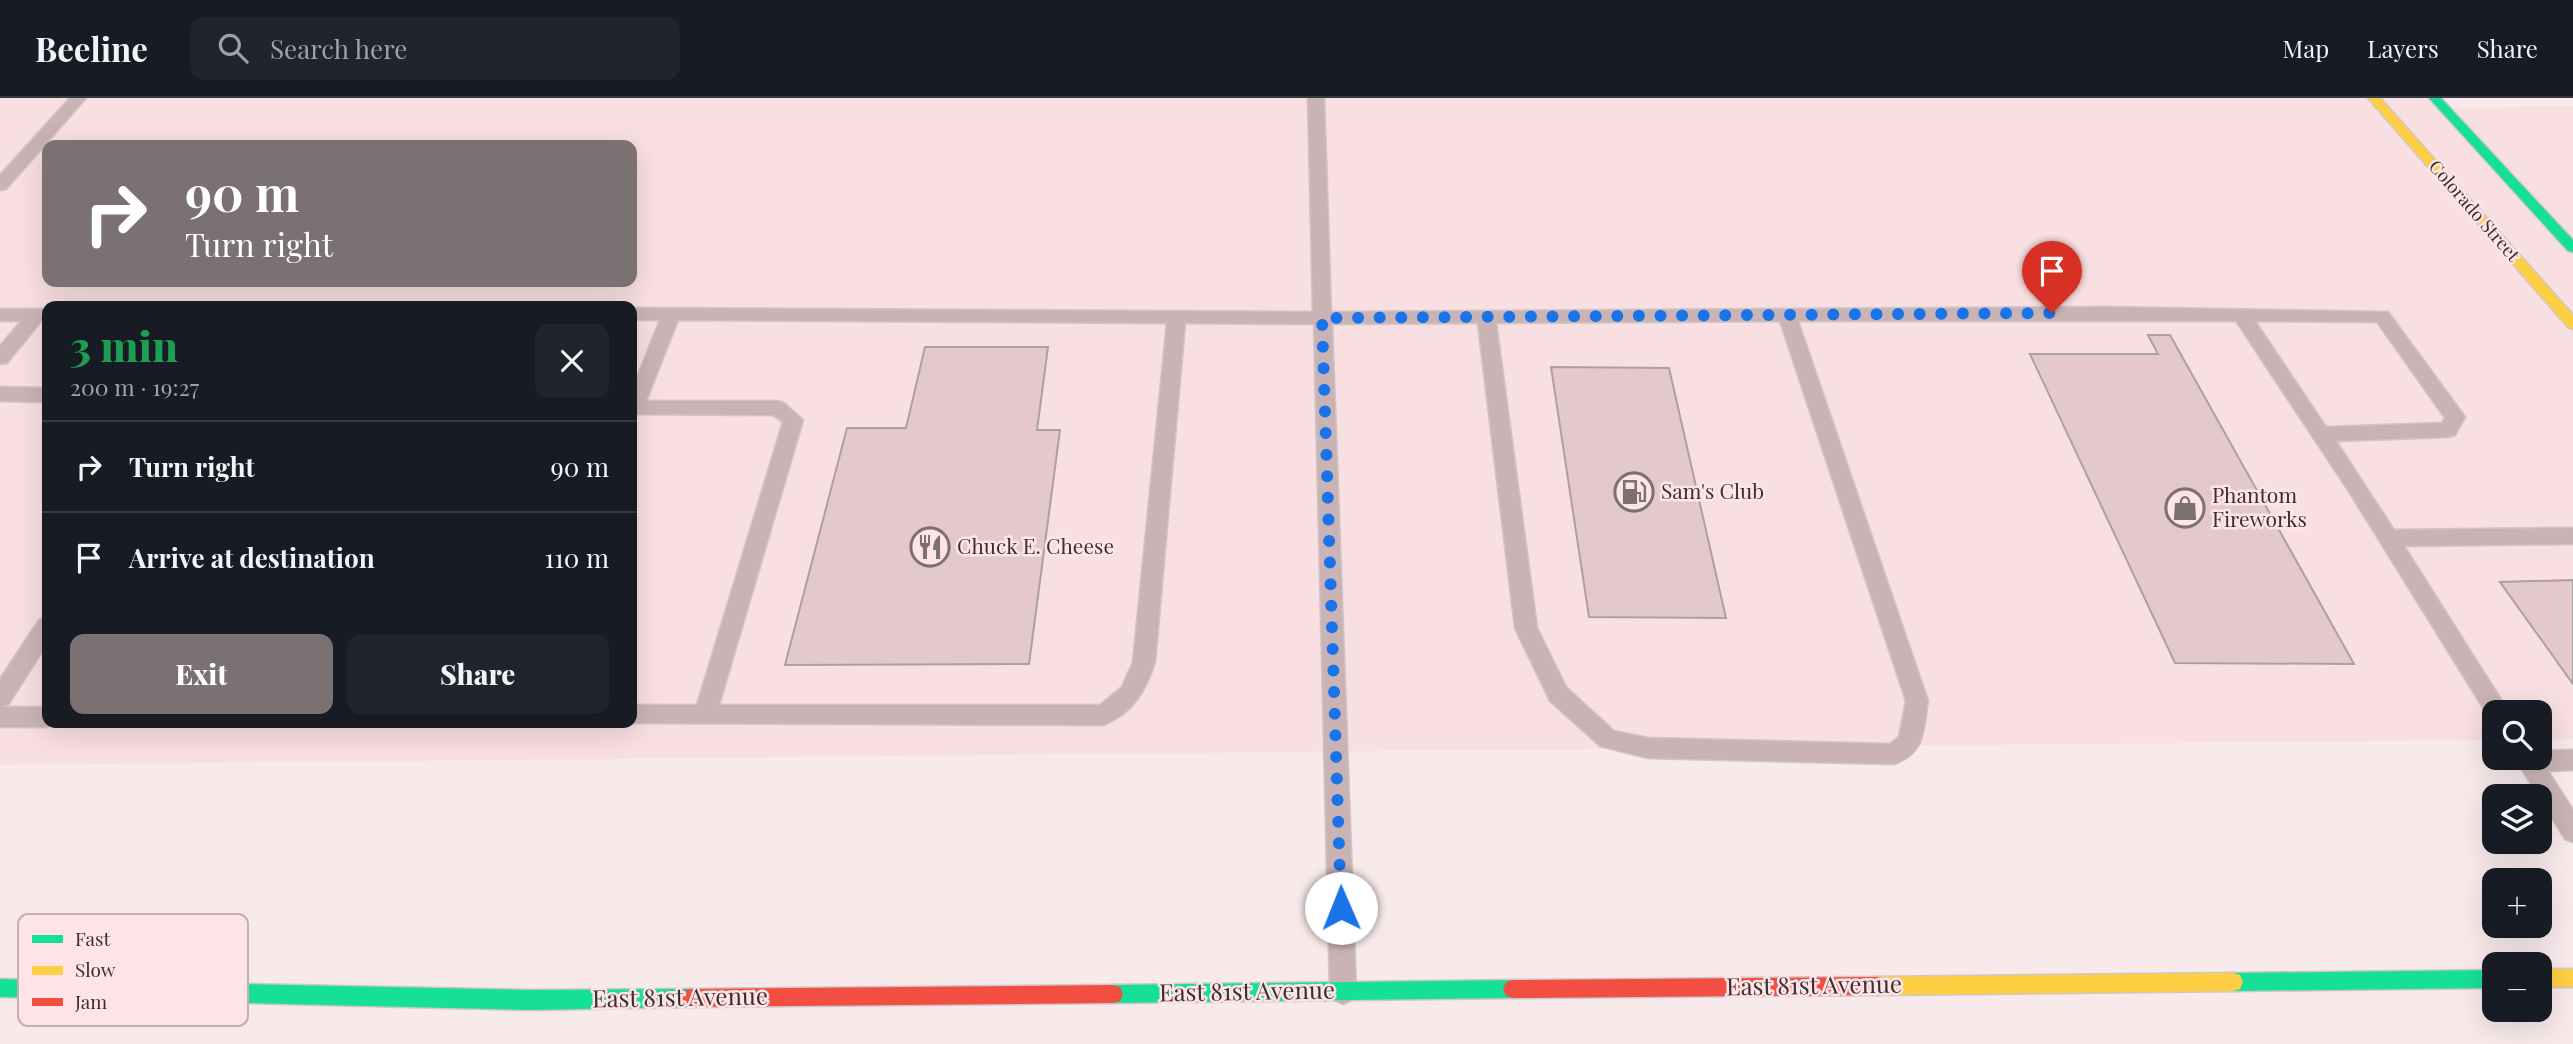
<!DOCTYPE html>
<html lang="en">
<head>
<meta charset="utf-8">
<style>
	:root { --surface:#171b24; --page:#20242c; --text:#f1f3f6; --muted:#9ea1a6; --line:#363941; --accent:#7c7172 }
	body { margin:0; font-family:"Playfair Display",serif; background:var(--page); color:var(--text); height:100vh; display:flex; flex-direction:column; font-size:26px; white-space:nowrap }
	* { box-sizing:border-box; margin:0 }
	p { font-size:23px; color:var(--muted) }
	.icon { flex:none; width:38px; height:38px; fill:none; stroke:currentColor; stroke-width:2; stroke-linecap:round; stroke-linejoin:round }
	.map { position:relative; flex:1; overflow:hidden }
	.drawer { position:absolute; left:42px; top:203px; width:595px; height:427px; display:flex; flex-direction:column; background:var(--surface); border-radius:14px; box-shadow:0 7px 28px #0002 }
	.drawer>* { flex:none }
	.banner { position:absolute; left:42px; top:42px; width:595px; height:147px; border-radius:14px; box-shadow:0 7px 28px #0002; background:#7c7172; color:#fff; overflow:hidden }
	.fabs { position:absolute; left:2482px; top:602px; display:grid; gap:14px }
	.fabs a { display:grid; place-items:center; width:70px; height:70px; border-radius:14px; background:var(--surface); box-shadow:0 7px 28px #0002; font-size:35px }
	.pin { position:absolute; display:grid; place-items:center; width:60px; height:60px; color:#fff; margin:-72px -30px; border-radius:50% 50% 50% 0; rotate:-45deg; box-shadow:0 0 7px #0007 }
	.pin .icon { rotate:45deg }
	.me { position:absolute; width:77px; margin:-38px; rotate:359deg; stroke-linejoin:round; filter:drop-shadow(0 0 5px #0008) }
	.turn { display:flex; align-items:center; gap:24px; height:147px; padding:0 28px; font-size:32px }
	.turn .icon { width:91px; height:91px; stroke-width:2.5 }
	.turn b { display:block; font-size:49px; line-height:60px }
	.round { display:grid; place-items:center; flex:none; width:74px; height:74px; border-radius:14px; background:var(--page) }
	.headline { display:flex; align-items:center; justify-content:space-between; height:119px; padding:0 28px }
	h1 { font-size:42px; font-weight:800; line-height:52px; color:#1e9e55 }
	.action { display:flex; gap:14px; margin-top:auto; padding:14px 28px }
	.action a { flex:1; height:80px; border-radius:14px; background:var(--accent); color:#fff; font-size:28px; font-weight:800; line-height:80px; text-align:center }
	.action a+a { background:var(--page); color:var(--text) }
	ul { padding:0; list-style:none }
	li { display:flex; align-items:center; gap:21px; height:91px; padding:0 28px; border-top:2px solid var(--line) }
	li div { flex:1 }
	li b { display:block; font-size:26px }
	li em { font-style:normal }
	header { display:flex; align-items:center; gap:42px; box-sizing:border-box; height:98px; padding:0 35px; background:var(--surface); border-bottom:2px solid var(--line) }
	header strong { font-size:33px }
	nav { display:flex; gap:38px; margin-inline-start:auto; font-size:24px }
	.search { width:490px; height:63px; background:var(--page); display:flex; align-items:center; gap:18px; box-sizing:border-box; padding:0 24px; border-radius:14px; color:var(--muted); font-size:26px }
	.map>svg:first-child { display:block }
</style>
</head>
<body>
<header>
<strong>Beeline</strong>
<div class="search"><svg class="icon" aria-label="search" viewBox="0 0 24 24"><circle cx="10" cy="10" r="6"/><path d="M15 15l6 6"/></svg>Search here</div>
<nav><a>Map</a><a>Layers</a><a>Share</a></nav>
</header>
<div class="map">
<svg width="2573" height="946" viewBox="0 0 2573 946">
	<rect width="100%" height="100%" fill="#f8eaeb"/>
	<path fill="#f8dfe1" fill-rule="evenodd" d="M0,0h2438l10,10 125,-2v633l-34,1v-28h-45v28l-2494,25zM47,47h585v137h-585zM47,208h585v417h-585z"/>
	<g fill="#e4c9cc" stroke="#aca1a2" stroke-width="2">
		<path d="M2148,237h22l184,329 -179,-1 -145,-309h128z"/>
		<path d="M925,249h123l-11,83h23l-31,234 -244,1 62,-237h59z"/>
		<path d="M1551,269l118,1 57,250 -137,-1z"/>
		<path d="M2573,482v104l-73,-102z"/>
	</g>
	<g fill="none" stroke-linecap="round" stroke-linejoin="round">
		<g stroke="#d1c6c7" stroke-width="3">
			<g id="lane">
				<path d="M70,0h16l-80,91 -6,1v-15z"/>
				<path d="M1308,0h16l7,214 774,-5 283,5 77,105 -10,18 -7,2 -112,4 58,89 179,-2v16l-169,2 105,166h-15v8l-4,-1 -142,-229 -112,-169h-438l130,380c-5,29 -2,52 -34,63l-246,-6 -48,-12 -50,-45 -35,-73 -37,-305 -146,1 24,667 -4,9 -9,4 -9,-4 -4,-9 -16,-667 -129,-1 -30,339c-9,28 -22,52 -52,63l-476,-2h5v-18h65l86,-283 -10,-7 -141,-1v-24l28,-70h-28v-12l681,4zM678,222l489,3 -34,339 -11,25 -22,18h-381l84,-285 -19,-17 -7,-2h-131zM1780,223l126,380 -7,36 -9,7 -242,-6 -34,-7 -48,-44 -29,-59 -41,-305zM2255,223l122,1 68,96 -3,5 -116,4z"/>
				<path d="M0,211h47v10l-5,1 -35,43 -7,1v-18l21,-25h-21z"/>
				<path d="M0,289l47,1v14l-47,-1z"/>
				<path d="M47,519v27l-39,61 -8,2h47v16h9l-9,4h-47v-48l39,-59z"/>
				<path d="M2573,652v20l-25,1 25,39v32l-8,-3 -50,-81h24v-7z"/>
			</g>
		</g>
		<g stroke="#d1c6c7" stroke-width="3">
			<g id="fast">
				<path d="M2429,0h12l132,142v12l-5,-1z"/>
				<path d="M2494,872v18l-261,3 -7,-2 -3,-7 3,-7 7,-2z"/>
				<path d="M0,881l531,11 159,-1 7,2 3,7 -3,7 -7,2 -159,3 -531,-13z"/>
				<path d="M1513,882l7,2 3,7 -3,7 -7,2 -400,5 -7,-2 -3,-7 3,-7 7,-2z"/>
			</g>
		</g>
		<g stroke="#d1c6c7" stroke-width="3">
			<g id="slow">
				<path d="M2368,0h12l193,217v14l-5,-2z"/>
				<rect x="2539" y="871" width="34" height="18"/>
				<path d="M2233,875l7,2 3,7 -3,7 -7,2 -356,4 -7,-2 -3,-7 3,-7 7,-2z"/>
			</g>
		</g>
		<g stroke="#d1c6c7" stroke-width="3">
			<g id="jam">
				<path d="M1877,879l7,2 3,7 -3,7 -7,2 -364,3 -7,-2 -3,-7 3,-7 7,-2z"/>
				<path d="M1113,887l7,2 3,7 -3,7 -7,2 -423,4 -7,-2 -3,-7 3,-7 7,-2z"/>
			</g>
		</g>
		<use href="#lane" fill="#c9b3b5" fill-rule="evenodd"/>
		<use href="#fast" fill="#16e098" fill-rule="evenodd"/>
		<use href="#slow" fill="#ffcf43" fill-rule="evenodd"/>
		<use href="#jam" fill="#f24e42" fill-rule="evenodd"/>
	</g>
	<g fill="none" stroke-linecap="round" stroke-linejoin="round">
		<path stroke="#1a73e8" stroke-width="12" stroke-dasharray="0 21.6" d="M1341,810l-19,-590 730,-5"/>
	</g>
	<defs>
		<g id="fuel-ring" transform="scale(2.0125)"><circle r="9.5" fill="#fee4e6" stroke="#7c7172" stroke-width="1.5"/><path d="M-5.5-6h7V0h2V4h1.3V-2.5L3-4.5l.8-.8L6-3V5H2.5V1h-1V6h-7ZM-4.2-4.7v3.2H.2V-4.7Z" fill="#7c7172"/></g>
		<g id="shop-ring" transform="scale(2.0125)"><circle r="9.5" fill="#fee4e6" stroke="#7c7172" stroke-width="1.5"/><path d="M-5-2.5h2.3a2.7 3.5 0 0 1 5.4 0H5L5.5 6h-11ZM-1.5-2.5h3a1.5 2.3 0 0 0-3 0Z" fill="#7c7172"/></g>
		<g id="restaurant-ring" transform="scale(2.0125)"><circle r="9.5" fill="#fee4e6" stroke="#7c7172" stroke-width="1.5"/><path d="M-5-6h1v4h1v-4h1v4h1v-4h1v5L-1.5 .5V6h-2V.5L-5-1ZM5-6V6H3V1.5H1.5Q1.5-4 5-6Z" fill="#7c7172"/></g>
	</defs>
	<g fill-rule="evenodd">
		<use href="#fuel-ring" x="1634" y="394"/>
		<use href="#shop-ring" x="2185" y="410"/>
		<use href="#restaurant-ring" x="930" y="449"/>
	</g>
	<g text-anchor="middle" stroke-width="5" stroke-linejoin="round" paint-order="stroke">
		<g font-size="18" fill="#3a3031" stroke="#fee4e6">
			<text transform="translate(2474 113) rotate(49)" y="6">Colorado Street</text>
		</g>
		<g font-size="21" fill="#3a3031" stroke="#fee4e6" text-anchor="start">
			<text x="1661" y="401">Sam's Club</text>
			<text x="2212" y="405">Phantom<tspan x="2212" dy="24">Fireworks</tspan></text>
			<text x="957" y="456">Chuck E. Cheese</text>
		</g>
		<g font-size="24" fill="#3a3031" stroke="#fee4e6">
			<text transform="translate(1814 888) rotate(-1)" y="8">East 81st Avenue</text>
			<text transform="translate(1247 894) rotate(-1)" y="8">East 81st Avenue</text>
			<text transform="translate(680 900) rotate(-1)" y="8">East 81st Avenue</text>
		</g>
	</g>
	<rect x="18" y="816" width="230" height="112" rx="10" fill="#fee4e6" stroke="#c3aeb0" stroke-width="2"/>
	<rect x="32" y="837" width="31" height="8" fill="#16e098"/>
	<rect x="32" y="868" width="31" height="9" fill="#ffcf43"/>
	<rect x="32" y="900" width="31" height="8" fill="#f24e42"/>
	<g font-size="19" fill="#3a3031">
		<text x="75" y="848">Fast</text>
		<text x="75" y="879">Slow</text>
		<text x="75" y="911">Jam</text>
	</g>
</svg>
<div class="fabs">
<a><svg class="icon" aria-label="search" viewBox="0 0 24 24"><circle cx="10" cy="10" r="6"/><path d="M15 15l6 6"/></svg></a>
<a><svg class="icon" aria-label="layers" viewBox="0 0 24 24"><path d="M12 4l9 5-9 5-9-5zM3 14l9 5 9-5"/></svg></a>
<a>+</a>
<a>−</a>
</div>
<div class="pin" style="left:2052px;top:215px;background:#d93025"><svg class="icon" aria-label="arrive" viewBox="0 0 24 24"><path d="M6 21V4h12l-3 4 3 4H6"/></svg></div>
<svg class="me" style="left:1341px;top:810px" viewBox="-20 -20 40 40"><circle r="19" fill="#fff"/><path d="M0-13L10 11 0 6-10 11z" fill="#1a73e8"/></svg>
<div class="banner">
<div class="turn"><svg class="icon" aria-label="right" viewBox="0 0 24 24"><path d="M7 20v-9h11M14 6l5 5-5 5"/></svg><div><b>90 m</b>Turn right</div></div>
</div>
<section class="drawer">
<div class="headline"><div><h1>3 min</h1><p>200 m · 19:27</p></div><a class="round"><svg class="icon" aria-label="close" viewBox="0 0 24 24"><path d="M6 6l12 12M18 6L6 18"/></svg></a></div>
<ul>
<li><svg class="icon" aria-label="right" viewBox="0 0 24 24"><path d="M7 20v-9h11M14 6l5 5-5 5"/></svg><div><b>Turn right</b></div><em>90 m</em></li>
<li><svg class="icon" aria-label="arrive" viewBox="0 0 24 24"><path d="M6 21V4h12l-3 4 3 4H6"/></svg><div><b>Arrive at destination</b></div><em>110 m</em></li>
</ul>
<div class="action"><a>Exit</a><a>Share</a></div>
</section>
</div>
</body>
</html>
